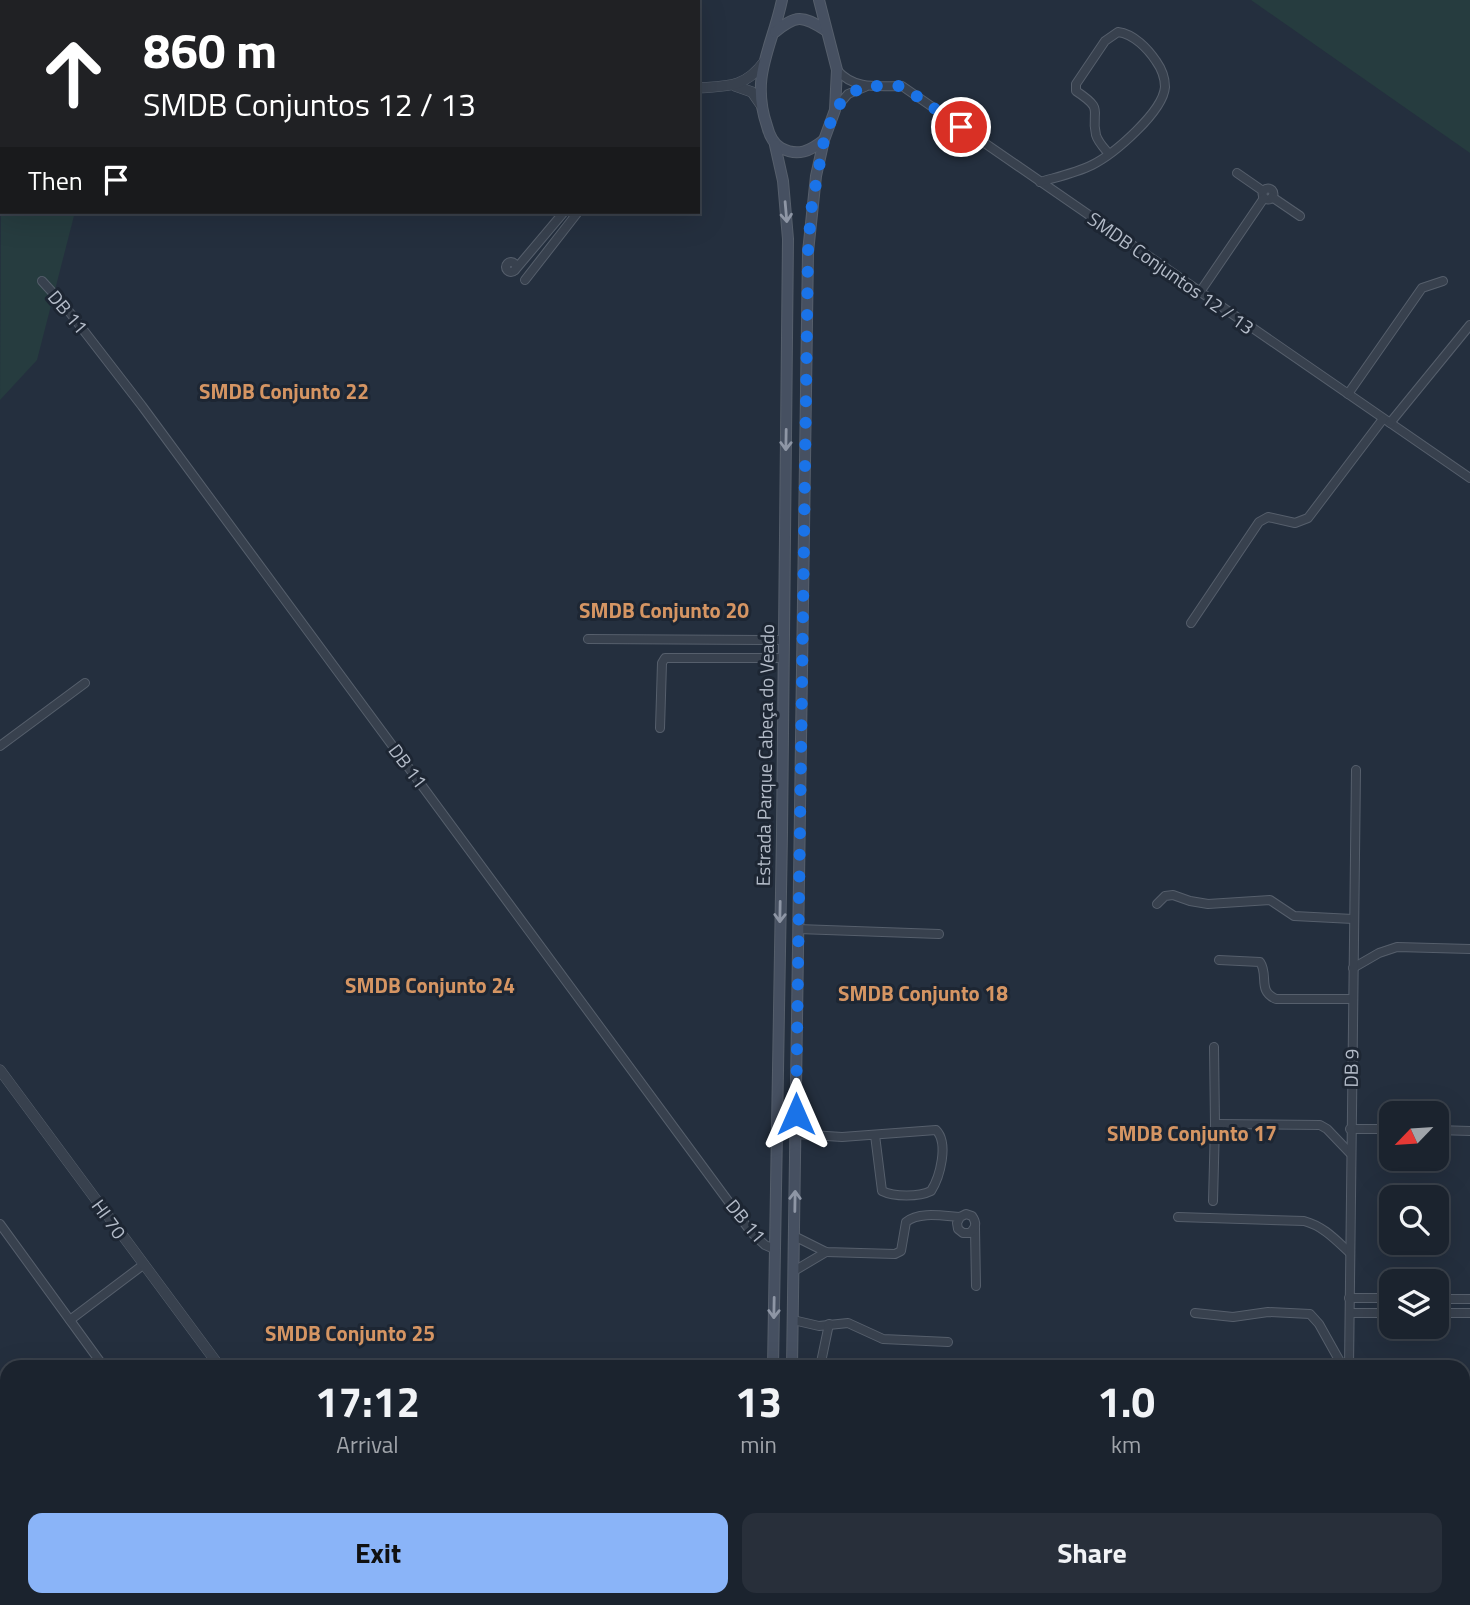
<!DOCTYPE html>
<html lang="en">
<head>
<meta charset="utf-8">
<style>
	:root { --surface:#1b232e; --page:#282f3a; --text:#f1f3f6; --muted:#a0a4aa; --line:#39404a; --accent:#8ab4f8 }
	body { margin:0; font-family:"Titillium Web",sans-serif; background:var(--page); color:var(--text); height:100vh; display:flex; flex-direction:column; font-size:26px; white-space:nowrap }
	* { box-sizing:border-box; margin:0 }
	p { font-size:23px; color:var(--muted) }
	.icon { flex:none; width:38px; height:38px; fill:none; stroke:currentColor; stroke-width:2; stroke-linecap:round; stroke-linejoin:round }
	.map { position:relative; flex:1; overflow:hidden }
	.side { position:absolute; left:0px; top:1360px; width:1470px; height:247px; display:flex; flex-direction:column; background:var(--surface); border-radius:21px 21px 0 0; box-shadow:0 7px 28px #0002,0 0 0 2px var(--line) }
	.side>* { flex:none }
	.hud { position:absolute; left:0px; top:0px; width:700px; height:214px; box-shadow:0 7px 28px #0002,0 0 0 2px var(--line); background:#202124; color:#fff; overflow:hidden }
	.needle { width:46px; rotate:245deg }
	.tools { position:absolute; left:1379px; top:1101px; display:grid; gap:14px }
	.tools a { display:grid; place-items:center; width:70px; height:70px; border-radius:14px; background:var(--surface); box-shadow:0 7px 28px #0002,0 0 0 2px var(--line); font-size:35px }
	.pin { position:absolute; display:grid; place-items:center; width:60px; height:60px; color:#fff; margin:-30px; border:4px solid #fff; border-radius:50%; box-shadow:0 2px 7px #0007 }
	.me { position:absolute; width:77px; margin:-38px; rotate:0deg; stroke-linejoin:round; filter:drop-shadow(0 0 5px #0008) }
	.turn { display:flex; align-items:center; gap:24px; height:147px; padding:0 28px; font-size:32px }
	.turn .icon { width:91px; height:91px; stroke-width:2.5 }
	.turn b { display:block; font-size:49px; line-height:60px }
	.then { display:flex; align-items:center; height:66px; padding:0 28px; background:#0003; gap:14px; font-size:26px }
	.eta { display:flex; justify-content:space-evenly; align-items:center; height:119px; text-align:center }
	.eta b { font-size:42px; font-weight:700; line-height:49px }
	.button { display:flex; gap:14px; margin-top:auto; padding:14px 28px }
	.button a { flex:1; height:80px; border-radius:14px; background:var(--accent); color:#111; font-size:28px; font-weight:700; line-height:80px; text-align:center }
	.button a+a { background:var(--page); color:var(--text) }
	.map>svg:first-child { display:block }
</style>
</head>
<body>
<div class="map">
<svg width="1470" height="1605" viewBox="0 0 1470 1605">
	<rect width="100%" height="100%" fill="#242f3e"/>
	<g fill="#263c3f">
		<path d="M1251,0h219v153z"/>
		<path d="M2,3v209h73l-38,148 -37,40z"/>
	</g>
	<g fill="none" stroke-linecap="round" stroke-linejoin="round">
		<g stroke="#394c67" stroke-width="2.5">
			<path d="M31,2l1,-2"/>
			<path d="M0,50l2,-3"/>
		</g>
		<g stroke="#565f6c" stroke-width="10">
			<g id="minor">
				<path d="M837,70c17,20 41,16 65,16l568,392"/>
				<path d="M836,108l12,-14 17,-7"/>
				<path d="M1237,173l26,18"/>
				<path d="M1040,182c17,-5 36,-9 52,-17 22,-11 71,-53 73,-78 0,-9 -4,-19 -9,-26 -8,-12 -22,-27 -38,-29l-13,9 -29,43v7c30,20 14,18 20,44 2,7 8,13 13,19"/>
				<circle cx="1268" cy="194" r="5.5"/>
				<path d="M1272,197l28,19"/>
				<circle cx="511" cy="267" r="5"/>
				<path d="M515,270l49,-58"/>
				<path d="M525,280l53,-68"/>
				<path d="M42,281l22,24 78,101 609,826 14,13 9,4"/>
				<path d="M1200,292l64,-94"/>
				<path d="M1348,394l74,-106 21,-7"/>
				<path d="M1390,423l80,-98"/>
				<path d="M1191,623l68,-101 9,-5 27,6 13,-5 75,-99"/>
				<path d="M588,639l195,1"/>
				<path d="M660,728l2,-65 3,-5h118"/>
				<path d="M0,746l85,-63"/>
				<path d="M1157,904l8,-8 8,-1 17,6 18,3 62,-4 24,16 59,3"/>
				<path d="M798,929l141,5"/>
				<path d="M1219,960l41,2c9,13 -3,29 16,37h76"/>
				<path d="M1353,968l26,-15 18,-6 73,2"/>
				<path d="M1214,1047l1,77"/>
				<path d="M1350,1129h41"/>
				<path d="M1437,1130l33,1"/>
				<path d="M796,1134l46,3 94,-7c13,13 4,47 -5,61 -12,6 -37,6 -49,0l-7,-56"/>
				<path d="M1213,1201l2,-77 105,1 7,4 23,24"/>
				<path d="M1178,1217l126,4c19,5 31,18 45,31"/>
				<path d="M0,1224l104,143"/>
				<path d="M975,1228l1,58"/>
				<path d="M794,1236l32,16 69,2 6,-3 5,-29c13,-11 38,-6 54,-5l6,-3 6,2c5,7 4,11 -2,17h-7l-5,-4 -1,-6 3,-6"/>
				<path d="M794,1271l32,-19"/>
				<path d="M1349,1298h42"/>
				<path d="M1437,1299h33"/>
				<path d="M1195,1313l38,4 35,-5 42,2 9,10 24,43"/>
				<path d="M1350,1313h41"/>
				<path d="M1437,1313h33"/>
				<path d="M70,1320l73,-55"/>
				<path d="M793,1320l26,6 29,-3 35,16 65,3"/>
				<path d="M820,1367l9,-43"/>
				<path d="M1349,1367l7,-597"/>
				<path d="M0,1531l7,9"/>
				<path d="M1463,1574h7"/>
				<path d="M51,1600l5,5"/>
				<path d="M1344,1605v-5"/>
			</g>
		</g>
		<g stroke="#565f6c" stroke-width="11">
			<g id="tertiary">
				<path d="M500,0l2,2"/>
				<path d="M735,86l17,6 9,13"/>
				<path d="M698,88c29,-2 47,0 66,-26"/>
				<path d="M0,1070l220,297"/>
				<path d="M390,1600l4,5"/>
			</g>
		</g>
		<g stroke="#565f6c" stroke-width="12">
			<g id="secondary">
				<path d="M782,0c-10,48 -32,76 -15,126 2,8 5,17 14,22 17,9 29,3 43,-8"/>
				<path d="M775,32c21,-17 27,-17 50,-2"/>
				<path d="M773,1367l9,-534 6,-594 -5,-58 -8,-36"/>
				<path d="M792,1367l16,-1115 8,-76 8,-36 11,-30 1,-21 1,-19 -18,-70"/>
				<path d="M771,1605v-5"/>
				<path d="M788,1605v-5"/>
			</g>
		</g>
		<use href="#minor" stroke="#38414e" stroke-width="8"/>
		<use href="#tertiary" stroke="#38414e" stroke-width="10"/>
		<use href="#secondary" stroke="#465061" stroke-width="10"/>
	</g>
	<defs><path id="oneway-shaft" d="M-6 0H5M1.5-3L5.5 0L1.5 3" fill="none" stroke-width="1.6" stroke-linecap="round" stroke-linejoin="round" transform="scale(1.75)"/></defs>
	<g stroke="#8e96a5">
		<use href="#oneway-shaft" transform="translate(786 212) rotate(85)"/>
		<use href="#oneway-shaft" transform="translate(786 440) rotate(91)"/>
		<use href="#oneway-shaft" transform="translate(780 912) rotate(91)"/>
		<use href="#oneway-shaft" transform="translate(795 1201) rotate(-89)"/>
		<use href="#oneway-shaft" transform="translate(774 1308) rotate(91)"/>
	</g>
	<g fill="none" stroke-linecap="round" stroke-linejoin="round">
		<path stroke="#1a73e8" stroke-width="12" stroke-dasharray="0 21.6" d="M796,1114l12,-862 3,-41 13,-71 11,-30 13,-16 19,-8h35l59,41"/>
	</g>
	<g text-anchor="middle" stroke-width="6" stroke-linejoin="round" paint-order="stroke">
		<g font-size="19" fill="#b4bcc9" stroke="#1d2633">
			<text transform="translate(1171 273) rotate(35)" y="7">SMDB Conjuntos 12 / 13</text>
			<text transform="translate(68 312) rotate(50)" y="7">DB 11</text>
			<text transform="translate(765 755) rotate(-89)" y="7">Estrada Parque Cabeça do Veado</text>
			<text transform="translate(408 766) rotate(53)" y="7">DB 11</text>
			<text transform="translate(1351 1068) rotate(-89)" y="7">DB 9</text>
			<text transform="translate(109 1219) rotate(54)" y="7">HI 70</text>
			<text transform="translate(746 1221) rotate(50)" y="7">DB 11</text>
		</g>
		<g font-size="21" font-weight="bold" fill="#d59563" stroke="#1d2633">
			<text x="284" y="399">SMDB Conjunto 22</text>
			<text x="664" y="618">SMDB Conjunto 20</text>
			<text x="430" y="993">SMDB Conjunto 24</text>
			<text x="923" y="1001">SMDB Conjunto 18</text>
			<text x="1192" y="1141">SMDB Conjunto 17</text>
			<text x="350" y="1341">SMDB Conjunto 25</text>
		</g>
	</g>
</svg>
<div class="tools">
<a><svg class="needle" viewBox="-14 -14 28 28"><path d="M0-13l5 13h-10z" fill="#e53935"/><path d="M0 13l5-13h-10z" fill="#a0a4aa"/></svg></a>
<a><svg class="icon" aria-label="search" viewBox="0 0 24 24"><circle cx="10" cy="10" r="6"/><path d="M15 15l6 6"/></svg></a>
<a><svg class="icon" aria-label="layers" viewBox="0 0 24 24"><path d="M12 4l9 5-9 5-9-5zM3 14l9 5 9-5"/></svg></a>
</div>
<div class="pin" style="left:961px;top:127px;background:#d93025"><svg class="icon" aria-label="arrive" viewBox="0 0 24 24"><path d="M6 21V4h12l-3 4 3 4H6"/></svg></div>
<svg class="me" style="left:796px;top:1114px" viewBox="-20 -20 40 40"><path d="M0-17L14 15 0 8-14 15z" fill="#1a73e8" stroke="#fff" stroke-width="4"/></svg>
<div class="hud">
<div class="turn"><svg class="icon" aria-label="ahead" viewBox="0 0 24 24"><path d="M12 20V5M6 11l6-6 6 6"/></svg><div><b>860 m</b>SMDB Conjuntos 12 / 13</div></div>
<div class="then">Then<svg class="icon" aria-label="arrive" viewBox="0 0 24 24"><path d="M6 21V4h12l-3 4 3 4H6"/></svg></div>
</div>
<section class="side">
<div class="eta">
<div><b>17:12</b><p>Arrival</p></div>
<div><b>13</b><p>min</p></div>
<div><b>1.0</b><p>km</p></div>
</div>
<div class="button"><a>Exit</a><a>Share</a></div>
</section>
</div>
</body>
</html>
